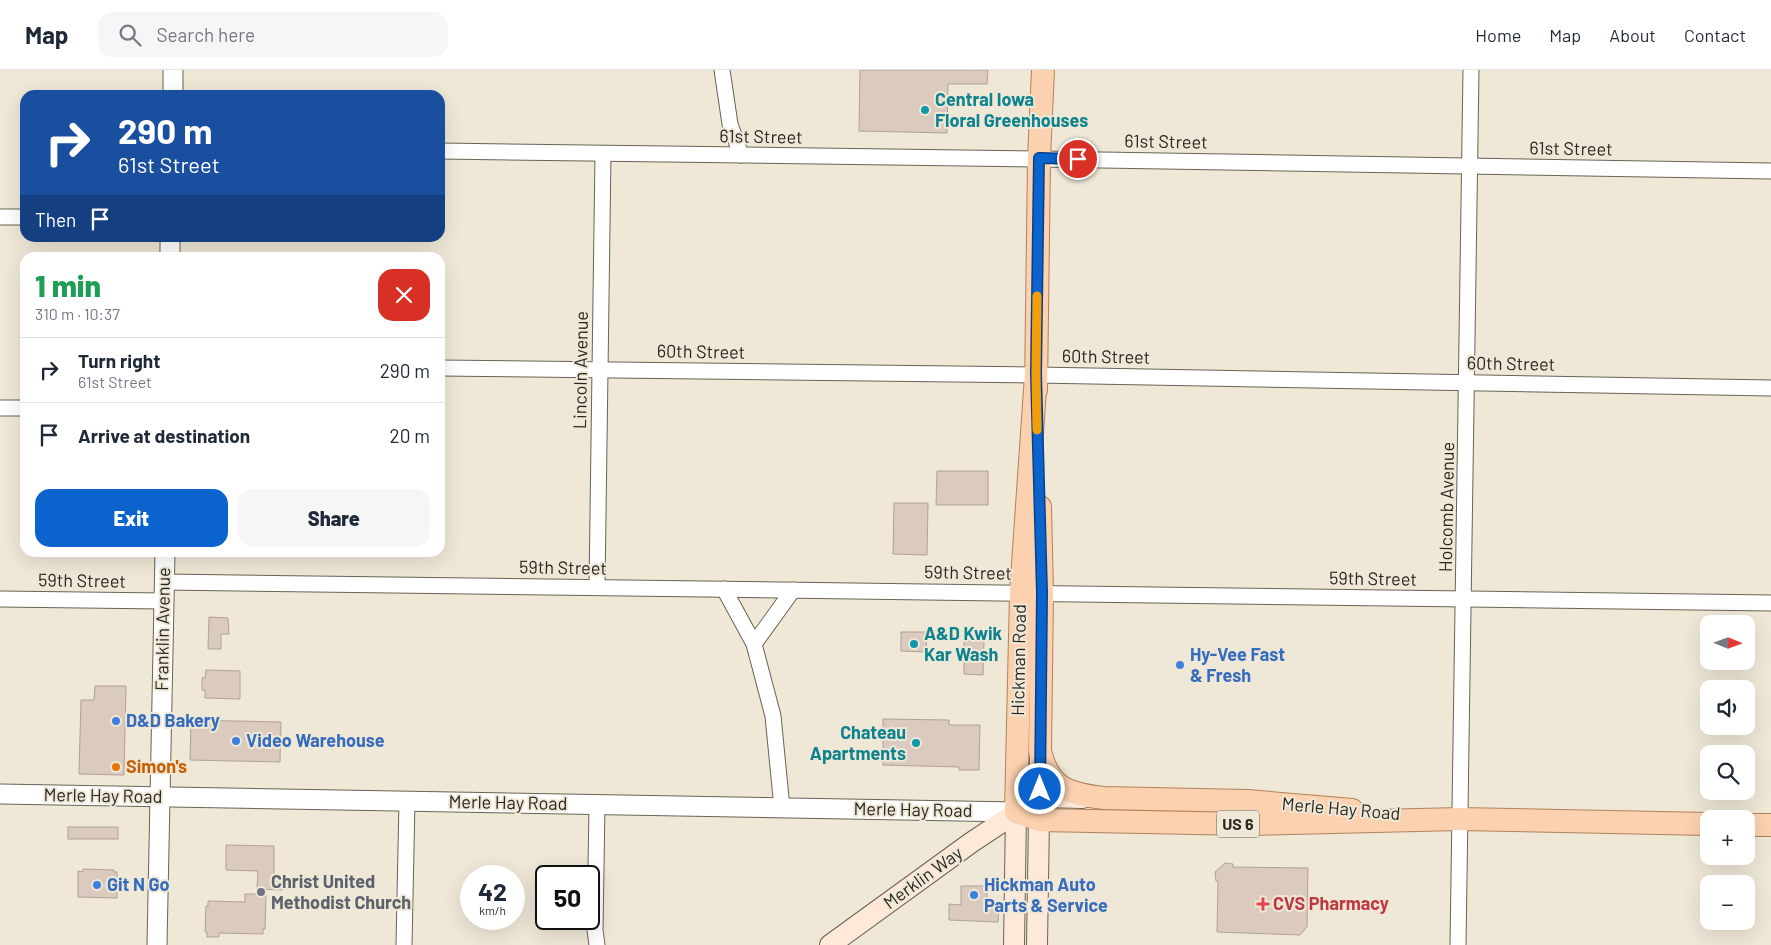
<!DOCTYPE html>
<html lang="en">
<head>
<meta charset="utf-8">
<style>
	:root { --surface:#fff; --page:#f6f6f7; --text:#1f2937; --muted:#747a83; --line:#e0e1e3; --accent:#0b64cd }
	body { margin:0; font-family:Barlow,sans-serif; background:var(--page); color:var(--text); height:100vh; display:flex; flex-direction:column; font-size:19px; white-space:nowrap }
	* { box-sizing:border-box; margin:0 }
	p { font-size:16px; color:var(--muted) }
	.icon { flex:none; width:28px; height:28px; fill:none; stroke:currentColor; stroke-width:2; stroke-linecap:round; stroke-linejoin:round }
	.map { position:relative; flex:1; overflow:hidden }
	.drawer { position:absolute; left:20px; top:182px; width:425px; height:305px; display:flex; flex-direction:column; background:var(--surface); border-radius:15px; box-shadow:0 5px 20px #0002 }
	.drawer>* { flex:none }
	.hud { position:absolute; left:20px; top:20px; width:425px; height:152px; border-radius:15px; box-shadow:0 5px 20px #0002; background:#1a4fa0; color:#fff; overflow:hidden }
	.needle { width:32px; rotate:91deg }
	.tools { position:absolute; left:1700px; top:545px; display:grid; gap:10px }
	.tools a { display:grid; place-items:center; width:55px; height:55px; border-radius:10px; background:var(--surface); box-shadow:0 5px 20px #0002; font-size:25px }
	.speed { position:absolute; left:460px; top:795px; display:flex; gap:10px; font-size:25px; font-weight:700; text-align:center }
	.speed>* { display:grid; place-content:center; width:65px; height:65px; border-radius:50%; background:var(--surface); box-shadow:0 5px 20px #0002; line-height:1 }
	.speed small { font-size:12px; font-weight:400 }
	.speed .limit { border:2px solid #111; border-radius:8px; background:#fff; color:#111 }
	.pin { position:absolute; display:grid; place-items:center; width:42px; height:42px; color:#fff; margin:-21px; border:2px solid #fff; border-radius:50%; box-shadow:0 1px 5px #0007 }
	.me { position:absolute; width:55px; margin:-28px; rotate:0deg; stroke-linejoin:round; filter:drop-shadow(0 0 4px #0008) }
	.turn { display:flex; align-items:center; gap:18px; height:105px; padding:0 15px; font-size:22px }
	.turn .icon { width:65px; height:65px; stroke-width:2.5 }
	.turn b { display:block; font-size:35px; line-height:42px }
	.then { display:flex; align-items:center; height:48px; padding:0 15px; background:#0003; gap:10px; font-size:19px }
	.round { display:grid; place-items:center; flex:none; width:52px; height:52px; border-radius:15px; background:var(--page) }
	.head { display:flex; align-items:center; justify-content:space-between; height:85px; padding:0 15px }
	h1 { font-size:30px; font-weight:800; line-height:38px; color:#1e9e55 }
	.action { display:flex; gap:10px; margin-top:auto; padding:10px 15px }
	.action a { flex:1; height:58px; border-radius:15px; background:var(--accent); color:#fff; font-size:20px; font-weight:800; line-height:58px; text-align:center }
	.action a+a { background:var(--page); color:var(--text) }
	ul { padding:0; list-style:none }
	li { display:flex; align-items:center; gap:15px; height:65px; padding:0 15px; border-top:1px solid var(--line) }
	li div { flex:1 }
	li b { display:block; font-size:19px }
	li em { font-style:normal }
	header { display:flex; align-items:center; gap:30px; box-sizing:border-box; height:70px; padding:0 25px; background:var(--surface); border-bottom:1px solid var(--line) }
	header strong { font-size:24px }
	nav { display:flex; gap:28px; margin-inline-start:auto; font-size:18px }
	.search { width:350px; height:45px; background:var(--page); display:flex; align-items:center; gap:12px; box-sizing:border-box; padding:0 18px; border-radius:15px; color:var(--muted); font-size:19px }
	.map>svg:first-child { display:block }
</style>
</head>
<body>
<header>
<strong>Map</strong>
<div class="search"><svg class="icon" aria-label="search" viewBox="0 0 24 24"><circle cx="10" cy="10" r="6"/><path d="M15 15l6 6"/></svg>Search here</div>
<nav><a>Home</a><a>Map</a><a>About</a><a>Contact</a></nav>
</header>
<div class="map">
<svg width="1771" height="875" viewBox="0 0 1771 875">
	<rect width="100%" height="100%" fill="#efe8d7"/>
	<g fill="#dacbbe" stroke="#b0a195">
		<path d="M860,0h128l-1,14h-39l-1,49 -88,-2z"/>
		<path d="M937,401h51v34h-52z"/>
		<path d="M894,433h34l-1,52 -34,-1z"/>
		<path d="M209,547l19,1 1,16h-8v15h-13z"/>
		<path d="M901,562h26l-1,20 -25,-1z"/>
		<path d="M964,571h20l-1,34 -19,-1z"/>
		<path d="M206,600l34,1v28l-35,-1v-8h-3v-12h3z"/>
		<path d="M95,616h31l-2,89 -45,-1 2,-74h13z"/>
		<path d="M883,649l66,1v5h31l-1,45h-20v-3l-76,-2z"/>
		<path d="M191,650l90,2 -1,40 -90,-2z"/>
		<rect x="68" y="757" width="50" height="12"/>
		<path d="M226,775l48,1v31l8,1v12l-25,-1 1,-18 -32,-1z"/>
		<path d="M1225,793l8,1v3l75,1 -1,59 -7,8 -83,-3 1,-51h-2l-1,-9z"/>
		<path d="M83,799l31,1v2h3v26l-39,-1v-26l5,1z"/>
		<path d="M961,816h26v19l12,1 -1,16 -49,-2v-16l12,1z"/>
		<path d="M245,824h21l-1,35h-2v5l-44,-1v4h-12v-5h-2l1,-26h2v-5l37,1z"/>
	</g>
	<g fill="none" stroke-linecap="round" stroke-linejoin="round">
		<g stroke="#696354" stroke-width="17">
			<g id="minor">
				<path d="M722,0l8,54 11,31"/>
				<path d="M440,81l599,8 732,12"/>
				<path d="M0,147h25"/>
				<path d="M440,298l596,7 735,13"/>
				<path d="M0,338h25"/>
				<path d="M164,512l1607,21"/>
				<path d="M597,517l6,-433"/>
				<path d="M724,519l30,55 19,72 9,92"/>
				<path d="M0,529l164,2"/>
				<path d="M754,574l39,-54"/>
				<path d="M597,735l-2,125 2,15"/>
				<path d="M404,875l3,-144"/>
				<path d="M1458,875l13,-875"/>
			</g>
		</g>
		<g stroke="#696354" stroke-width="21">
			<g id="tertiary">
				<path d="M173,25v-25"/>
				<path d="M170,188v-20"/>
				<path d="M0,724l1016,18"/>
				<path d="M157,875l8,-393"/>
			</g>
		</g>
		<g stroke="#696354" stroke-width="22">
			<g id="secondary">
				<path d="M830,875l142,-103 68,-45 43,1"/>
				<path d="M1014,875l2,-133"/>
				<path d="M1037,875l3,-190"/>
			</g>
		</g>
		<g stroke="#b1825c" stroke-width="24">
			<g id="primary">
				<path d="M1036,305l-15,218 -5,219 24,8 206,4 214,-5 249,5"/>
				<path d="M1036,320l3,-231 4,-89"/>
				<path d="M1040,437l2,86 -2,158c9,38 29,43 64,47l143,3 105,9"/>
				<path d="M1746,755h25"/>
			</g>
		</g>
		<use href="#minor" stroke="#fff" stroke-width="15"/>
		<use href="#tertiary" stroke="#fff" stroke-width="19"/>
		<use href="#secondary" stroke="#fee8d7" stroke-width="20"/>
		<use href="#primary" stroke="#fcd1b0" stroke-width="22"/>
	</g>
	<g fill="none" stroke-linecap="round" stroke-linejoin="round">
		<g stroke="#074185" stroke-width="12">
			<path id="route" d="M1040,719l2,-196 -6,-219 3,-216 39,1"/>
		</g>
		<use href="#route" stroke="#0b64cd" stroke-width="9"/>
		<path stroke="#f59e0b" stroke-width="9" d="M1037,226l-1,78 1,56"/>
	</g>
	<g fill="#0f9aa8" stroke="#efe8d7" stroke-width="2">
		<circle cx="925" cy="40" r="5"/>
		<circle cx="914" cy="574" r="5"/>
		<circle cx="916" cy="673" r="5"/>
	</g>
	<g fill="#3f7fe0" stroke="#efe8d7" stroke-width="2">
		<circle cx="1180" cy="595" r="5"/>
		<circle cx="116" cy="651" r="5"/>
		<circle cx="236" cy="671" r="5"/>
		<circle cx="97" cy="815" r="5"/>
		<circle cx="974" cy="825" r="5"/>
	</g>
	<circle fill="#e8710a" stroke="#efe8d7" stroke-width="2" cx="116" cy="697" r="5"/>
	<circle fill="#6b7280" stroke="#efe8d7" stroke-width="2" cx="261" cy="822" r="5"/>
	<path fill="#e0444e" stroke="#efe8d7" stroke-width="2" d="M1260.5 826.5h5v5h5v5h-5v5h-5v-5h-5v-5h5z"/>
	<g text-anchor="middle" stroke-width="4" stroke-linejoin="round" paint-order="stroke">
		<rect fill="#efe8d7" stroke="#656158" stroke-width="1" x="1217" y="740.5" width="42" height="27" rx="4"/>
		<g font-size="16" font-weight="bold" fill="#2a2721">
			<text x="1238" y="760">US 6</text>
		</g>
		<g font-size="18" font-weight="bold" fill="#0d838f" stroke="#efe8d7" text-anchor="start">
			<text x="935" y="36">Central Iowa<tspan x="935" dy="21">Floral Greenhouses</tspan></text>
			<text x="924" y="570">A&amp;D Kwik<tspan x="924" dy="21">Kar Wash</tspan></text>
			<text x="906" y="669" text-anchor="end">Chateau<tspan x="906" dy="21">Apartments</tspan></text>
		</g>
		<g font-size="18" fill="#2a2721" stroke="#efe8d7">
			<text transform="translate(761 67) rotate(1)" y="6">61st Street</text>
			<text transform="translate(1166 72) rotate(1)" y="6">61st Street</text>
			<text transform="translate(1571 79) rotate(1)" y="6">61st Street</text>
			<text transform="translate(701 282) rotate(1)" y="6">60th Street</text>
			<text transform="translate(1106 287) rotate(1)" y="6">60th Street</text>
			<text transform="translate(1511 294) rotate(1)" y="6">60th Street</text>
			<text transform="translate(581 300) rotate(-89)" y="6">Lincoln Avenue</text>
			<text transform="translate(1447 437) rotate(-89)" y="6">Holcomb Avenue</text>
			<text transform="translate(563 498) rotate(1)" y="6">59th Street</text>
			<text transform="translate(968 503) rotate(1)" y="6">59th Street</text>
			<text transform="translate(1373 509) rotate(1)" y="6">59th Street</text>
			<text transform="translate(82 511) rotate(1)" y="6">59th Street</text>
			<text transform="translate(163 559) rotate(-89)" y="6">Franklin Avenue</text>
			<text transform="translate(1019 590) rotate(-89)" y="6">Hickman Road</text>
			<text transform="translate(103 726) rotate(1)" y="6">Merle Hay Road</text>
			<text transform="translate(508 733) rotate(1)" y="6">Merle Hay Road</text>
			<text transform="translate(1341 739) rotate(5)" y="6">Merle Hay Road</text>
			<text transform="translate(913 740) rotate(1)" y="6">Merle Hay Road</text>
			<text transform="translate(923 808) rotate(-36)" y="6">Merklin Way</text>
		</g>
		<g font-size="18" font-weight="bold" fill="#366cbe" stroke="#efe8d7" text-anchor="start">
			<text x="1190" y="591">Hy-Vee Fast<tspan x="1190" dy="21">&amp; Fresh</tspan></text>
			<text x="126" y="657">D&amp;D Bakery</text>
			<text x="246" y="677">Video Warehouse</text>
			<text x="107" y="821">Git N Go</text>
			<text x="984" y="821">Hickman Auto<tspan x="984" dy="21">Parts &amp; Service</tspan></text>
		</g>
		<g font-size="18" font-weight="bold" fill="#c56008" stroke="#efe8d7" text-anchor="start">
			<text x="126" y="703">Simon's</text>
		</g>
		<g font-size="18" font-weight="bold" fill="#5b616d" stroke="#efe8d7" text-anchor="start">
			<text x="271" y="818">Christ United<tspan x="271" dy="21">Methodist Church</tspan></text>
		</g>
		<g font-size="18" font-weight="bold" fill="#be3a42" stroke="#efe8d7" text-anchor="start">
			<text x="1273" y="840">CVS Pharmacy</text>
		</g>
	</g>
</svg>
<div class="tools">
<a><svg class="needle" viewBox="-14 -14 28 28"><path d="M0-13l5 13h-10z" fill="#e53935"/><path d="M0 13l5-13h-10z" fill="#747a83"/></svg></a>
<a><svg class="icon" aria-label="sound" viewBox="0 0 24 24"><path d="M4 9h4l5-4v14l-5-4H4zM17 9q2 3 0 6"/></svg></a>
<a><svg class="icon" aria-label="search" viewBox="0 0 24 24"><circle cx="10" cy="10" r="6"/><path d="M15 15l6 6"/></svg></a>
<a>+</a>
<a>−</a>
</div>
<div class="speed"><div>42<small>km/h</small></div><div class="limit">50</div></div>
<div class="pin" style="left:1078px;top:89px;background:#d93025"><svg class="icon" aria-label="arrive" viewBox="0 0 24 24"><path d="M6 21V4h12l-3 4 3 4H6"/></svg></div>
<svg class="me" style="left:1040px;top:719px" viewBox="-20 -20 40 40"><circle r="17" fill="#0b64cd" stroke="#fff" stroke-width="3"/><path d="M0-11L8 9 0 5-8 9z" fill="#fff"/></svg>
<div class="hud">
<div class="turn"><svg class="icon" aria-label="right" viewBox="0 0 24 24"><path d="M7 20v-9h11M14 6l5 5-5 5"/></svg><div><b>290 m</b>61st Street</div></div>
<div class="then">Then<svg class="icon" aria-label="arrive" viewBox="0 0 24 24"><path d="M6 21V4h12l-3 4 3 4H6"/></svg></div>
</div>
<section class="drawer">
<div class="head"><div><h1>1 min</h1><p>310 m · 10:37</p></div><a class="round" style="background:#d93025;color:#fff"><svg class="icon" aria-label="close" viewBox="0 0 24 24"><path d="M6 6l12 12M18 6L6 18"/></svg></a></div>
<ul>
<li><svg class="icon" aria-label="right" viewBox="0 0 24 24"><path d="M7 20v-9h11M14 6l5 5-5 5"/></svg><div><b>Turn right</b><p>61st Street</p></div><em>290 m</em></li>
<li><svg class="icon" aria-label="arrive" viewBox="0 0 24 24"><path d="M6 21V4h12l-3 4 3 4H6"/></svg><div><b>Arrive at destination</b></div><em>20 m</em></li>
</ul>
<div class="action"><a>Exit</a><a>Share</a></div>
</section>
</div>
</body>
</html>
